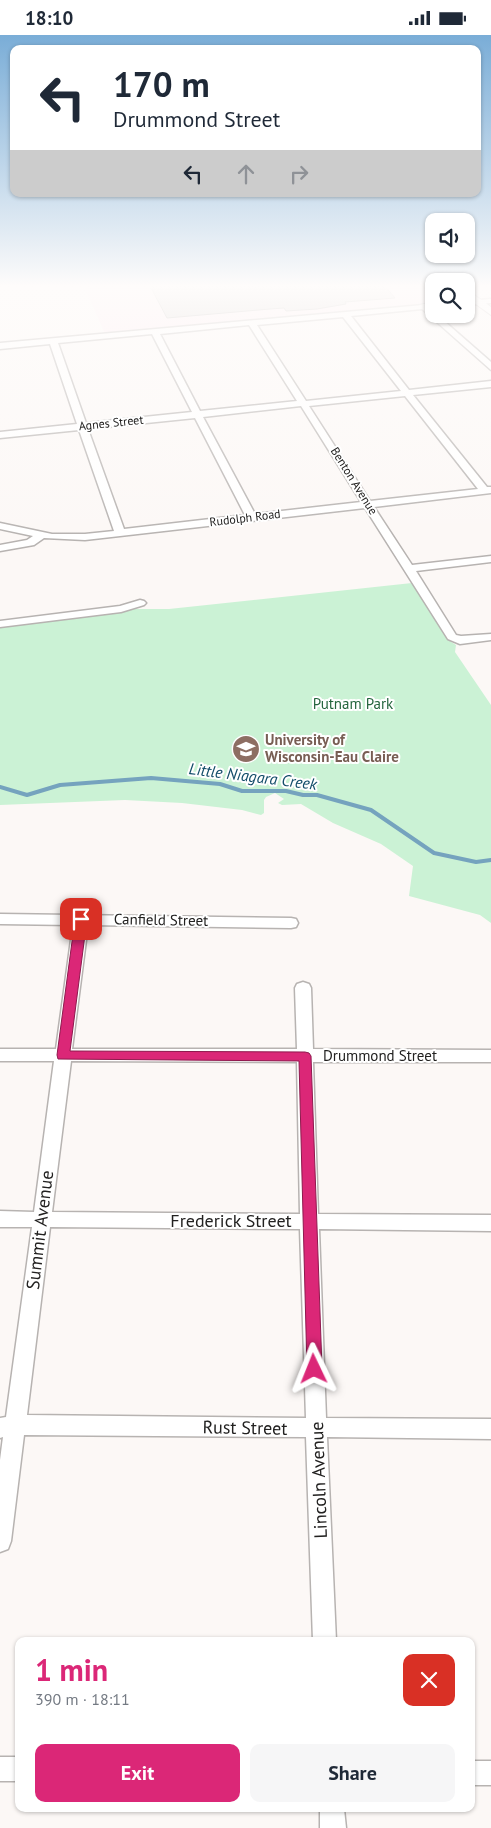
<!DOCTYPE html>
<html lang="en">
<head>
<meta charset="utf-8">
<style>
	:root { --surface:#fff; --page:#f6f6f7; --text:#1f2937; --muted:#747a83; --accent:#db2777 }
	body { margin:0; font-family:"PT Sans",sans-serif; background:var(--page); color:var(--text); height:100vh; display:flex; flex-direction:column; font-size:19px; white-space:nowrap }
	* { box-sizing:border-box; margin:0 }
	p { font-size:16px; color:var(--muted) }
	.icon { flex:none; width:28px; height:28px; fill:none; stroke:currentColor; stroke-width:2; stroke-linecap:round; stroke-linejoin:round }
	.map { position:relative; flex:1; overflow:hidden }
	.side { position:absolute; left:15px; top:1602px; width:460px; height:175px; display:flex; flex-direction:column; background:var(--surface); border-radius:10px; box-shadow:0 1px 4px #0004 }
	.side>* { flex:none }
	.hud { position:absolute; left:10px; top:10px; width:471px; height:152px; border-radius:10px; box-shadow:0 1px 4px #0004; background:#fff; color:var(--text); overflow:hidden }
	.buttons { position:absolute; left:425px; top:178px; display:grid; gap:10px }
	.buttons a { display:grid; place-items:center; width:50px; height:50px; border-radius:10px; background:var(--surface); box-shadow:0 1px 4px #0004; font-size:25px }
	.pin { position:absolute; display:grid; place-items:center; width:42px; height:42px; color:#fff; margin:-21px; border-radius:10px; box-shadow:0 2px 8px #0006 }
	.me { position:absolute; width:55px; margin:-28px; rotate:358deg; stroke-linejoin:round; filter:drop-shadow(0 0 4px #0008) }
	.turn { display:flex; align-items:center; gap:18px; height:105px; padding:0 20px; font-size:22px }
	.turn .icon { width:65px; height:65px; stroke-width:2.5 }
	.turn b { display:block; font-size:35px; line-height:42px }
	.lanes { display:flex; align-items:center; height:48px; padding:0 20px; background:#0003; justify-content:center; gap:25px; direction:ltr }
	.lanes .off { opacity:.35 }
	.round { display:grid; place-items:center; flex:none; width:52px; height:52px; border-radius:10px; background:var(--page) }
	.summary { display:flex; align-items:center; justify-content:space-between; height:85px; padding:0 20px }
	h1 { font-size:30px; font-weight:800; line-height:38px; color:var(--accent) }
	.primary-button { display:flex; gap:10px; margin-top:auto; padding:10px 20px }
	.primary-button a { flex:1; height:58px; border-radius:10px; background:var(--accent); color:#fff; font-size:20px; font-weight:800; line-height:58px; text-align:center }
	.primary-button a+a { background:var(--page); color:var(--text) }
	.status { display:flex; justify-content:space-between; align-items:center; height:35px; padding:0 25px; background:var(--surface); direction:ltr }
	.status svg { height:14px; fill:currentColor }
	.map>svg:first-child { display:block }
</style>
</head>
<body>
<div class="status"><b>18:10</b><svg viewBox="0 0 49 12"><path d="M0 12V9h3v3zM5 12V6h3v6zM10 12V3h3v9zM15 12V0h3v12zM26 1h20v11H26zM47 4h2v5h-2z"/></svg></div>
<div class="map">
<svg width="491" height="1793" viewBox="0 0 491 1793">
	<rect width="100%" height="100%" fill="#fcf8f6"/>
	<path fill="#fde9f0" d="M84,251h350v18l-329,30z"/>
	<path fill="#cbf2d5" d="M412,548l36,57 8,5 -1,7 36,53v218l-11,-8 -71,-19 4,-30 -32,-22 -48,-21 -32,-19 -19,1 -4,-2 6,-4 -9,-6 -9,4 -2,3v13l-3,2 -19,-5 -60,-7 -57,-3 -125,5v-181l121,-15h48z"/>
	<g fill="none" stroke-linecap="round" stroke-linejoin="round">
		<path stroke="#75a3be" stroke-width="4" d="M0,752l27,8 33,-10 91,-7 69,6 22,7h44l17,4h14l54,15 63,43 42,9 15,-2"/>
	</g>
	<path fill="#d0ccca" stroke="#a29f9d" d="M150,251h235l10,12 -50,4 1,2 -29,5 -31,2 -2,-3 -14,1 -103,9z"/>
	<g fill="none" stroke-linecap="round" stroke-linejoin="round">
		<g stroke="#b7b3b1" stroke-width="3">
			<g id="minor">
				<path d="M491,264v4l-25,2v-4z"/>
				<path d="M434,269v4l-3,1 3,5h2l55,48v8l-69,-61 -71,7 58,74 82,-9v6l-78,8 74,92h4v6l-117,14 38,58 79,-9v6l-75,9 40,64 5,1 30,-2v6l-31,4 -12,-5 -83,-131 -280,32 -41,-2 -10,7 -34,6v-6l27,-5 6,-4 -33,-7v-6l52,11h33l29,-3 -35,-101 -79,8v-6l77,-8 -27,-80 -50,5v-6zM343,282l58,74 -95,10 -49,-76zM249,290l48,76 -97,10 -40,-77zM152,299l40,78 -106,11 -28,-80zM405,361l73,93 -108,12 -61,-95zM301,371l60,96 -106,12 -52,-97zM195,383l50,97 -121,14 -36,-100z"/>
				<path d="M140,565l4,1 2,2 -2,2 -23,7 -121,15v-6l120,-15z"/>
				<path d="M0,879l291,4 5,1 2,4 -2,4 -5,1 -203,-3 -16,124h225l-2,-61 2,-4 6,-2 6,2 2,4 2,61 178,1v12h-178l5,152 173,1v16l-172,-2 7,189 165,1v20l-164,-2 9,204h-23l-7,-204 -282,-2 -13,106 -3,8 -8,3v-92l3,-23 -3,1v-20l6,-1 26,-190h-32v-16l34,1 20,-151h-54v-12h56l17,-124 -73,-1zM71,1026l226,1 3,152 -248,-2zM50,1192l250,2 6,189 -279,-3z"/>
				<rect x="0" y="1722" width="19" height="24"/>
				<rect x="471" y="1726" width="20" height="24"/>
				<path d="M320,1774h24l2,19h-26z"/>
			</g>
		</g>
		<g stroke="#b7b3b1" stroke-width="2">
			<g id="major">
				<path d="M466,254l25,18v8l-25,-18z"/>
				<path d="M424,269h10v6l-14,-1 -1,-2 1,-2z"/>
			</g>
		</g>
		<use href="#minor" fill="#fff" fill-rule="evenodd"/>
		<use href="#major" fill="#fff" fill-rule="evenodd"/>
	</g>
	<linearGradient id="sky" x2="0" y2="1"><stop stop-color="#7aadd7"/><stop offset="0.5" stop-color="#fefcfb"/><stop offset="1" stop-color="#fefcfb" stop-opacity="0"/></linearGradient>
	<rect width="491" height="502" fill="url(#sky)"/>
	<path fill="#db2777" stroke="#8e194d" d="M81,880l6,4 -17,132 235,1 4,1 2,3 11,313 -2,5 -6,2 -5,-2 -2,-5 -8,-308 -241,-2 -1,-4 18,-136z"/>
	<defs>
		<g id="university-disc" transform="scale(1.4375)"><circle r="9.5" fill="#8d6e63" stroke="#fff"/><path d="M0-5L7-2L0 1L-7-2ZM-4 1L0 2.5L4 1V4Q0 6-4 4Z" fill="#fff"/></g>
	</defs>
	<g fill-rule="evenodd">
		<use href="#university-disc" x="246" y="714"/>
	</g>
	<g text-anchor="middle" stroke-width="4" stroke-linejoin="round" paint-order="stroke">
		<g font-size="12" fill="#222120" stroke="#fff">
			<text transform="translate(111 388) rotate(-6)" y="4">Agnes Street</text>
			<text transform="translate(354 446) rotate(58)" y="4">Benton Avenue</text>
			<text transform="translate(245 483) rotate(-7)" y="4">Rudolph Road</text>
		</g>
		<g font-size="15" fill="#24653d" stroke="#fff">
			<text x="353" y="674">Putnam Park</text>
		</g>
		<g font-size="15" font-weight="bold" fill="#785e54" stroke="#fff" text-anchor="start">
			<text x="265" y="710">University of<tspan x="265" dy="17">Wisconsin-Eau Claire</tspan></text>
		</g>
		<g font-size="15" fill="#222120" stroke="#fff">
			<text transform="translate(161 885) rotate(1)" y="5">Canfield Street</text>
			<text x="380" y="1026">Drummond Street</text>
		</g>
		<g font-size="16" font-style="italic" fill="#124c69" stroke="#fff">
			<text transform="translate(253 741) rotate(7)" y="6">Little Niagara Creek</text>
		</g>
		<g font-size="18" fill="#222120" stroke="#fff">
			<text x="231" y="1192">Frederick Street</text>
			<text transform="translate(40 1195) rotate(-83)" y="6">Summit Avenue</text>
			<text transform="translate(245 1393) rotate(1)" y="6">Rust Street</text>
			<text transform="translate(319 1445) rotate(-92)" y="6">Lincoln Avenue</text>
		</g>
	</g>
</svg>
<div class="buttons">
<a><svg class="icon" aria-label="sound" viewBox="0 0 24 24"><path d="M4 9h4l5-4v14l-5-4H4zM17 9q2 3 0 6"/></svg></a>
<a><svg class="icon" aria-label="search" viewBox="0 0 24 24"><circle cx="10" cy="10" r="6"/><path d="M15 15l6 6"/></svg></a>
</div>
<div class="pin" style="left:81px;top:884px;background:#d93025"><svg class="icon" aria-label="arrive" viewBox="0 0 24 24"><path d="M6 21V4h12l-3 4 3 4H6"/></svg></div>
<svg class="me" style="left:314px;top:1334px" viewBox="-20 -20 40 40"><path d="M0-17L14 15 0 8-14 15z" fill="#db2777" stroke="#fff" stroke-width="4"/></svg>
<div class="hud">
<div class="turn"><svg class="icon" aria-label="left" viewBox="0 0 24 24"><path d="M17 20v-9H6M10 6l-5 5 5 5"/></svg><div><b>170 m</b>Drummond Street</div></div>
<div class="lanes"><svg class="icon" aria-label="left" viewBox="0 0 24 24"><path d="M17 20v-9H6M10 6l-5 5 5 5"/></svg><svg class="icon off" aria-label="ahead" viewBox="0 0 24 24"><path d="M12 20V5M6 11l6-6 6 6"/></svg><svg class="icon off" aria-label="right" viewBox="0 0 24 24"><path d="M7 20v-9h11M14 6l5 5-5 5"/></svg></div>
</div>
<section class="side">
<div class="summary"><div><h1>1 min</h1><p>390 m · 18:11</p></div><a class="round" style="background:#d93025;color:#fff"><svg class="icon" aria-label="close" viewBox="0 0 24 24"><path d="M6 6l12 12M18 6L6 18"/></svg></a></div>
<div class="primary-button"><a>Exit</a><a>Share</a></div>
</section>
</div>
</body>
</html>
